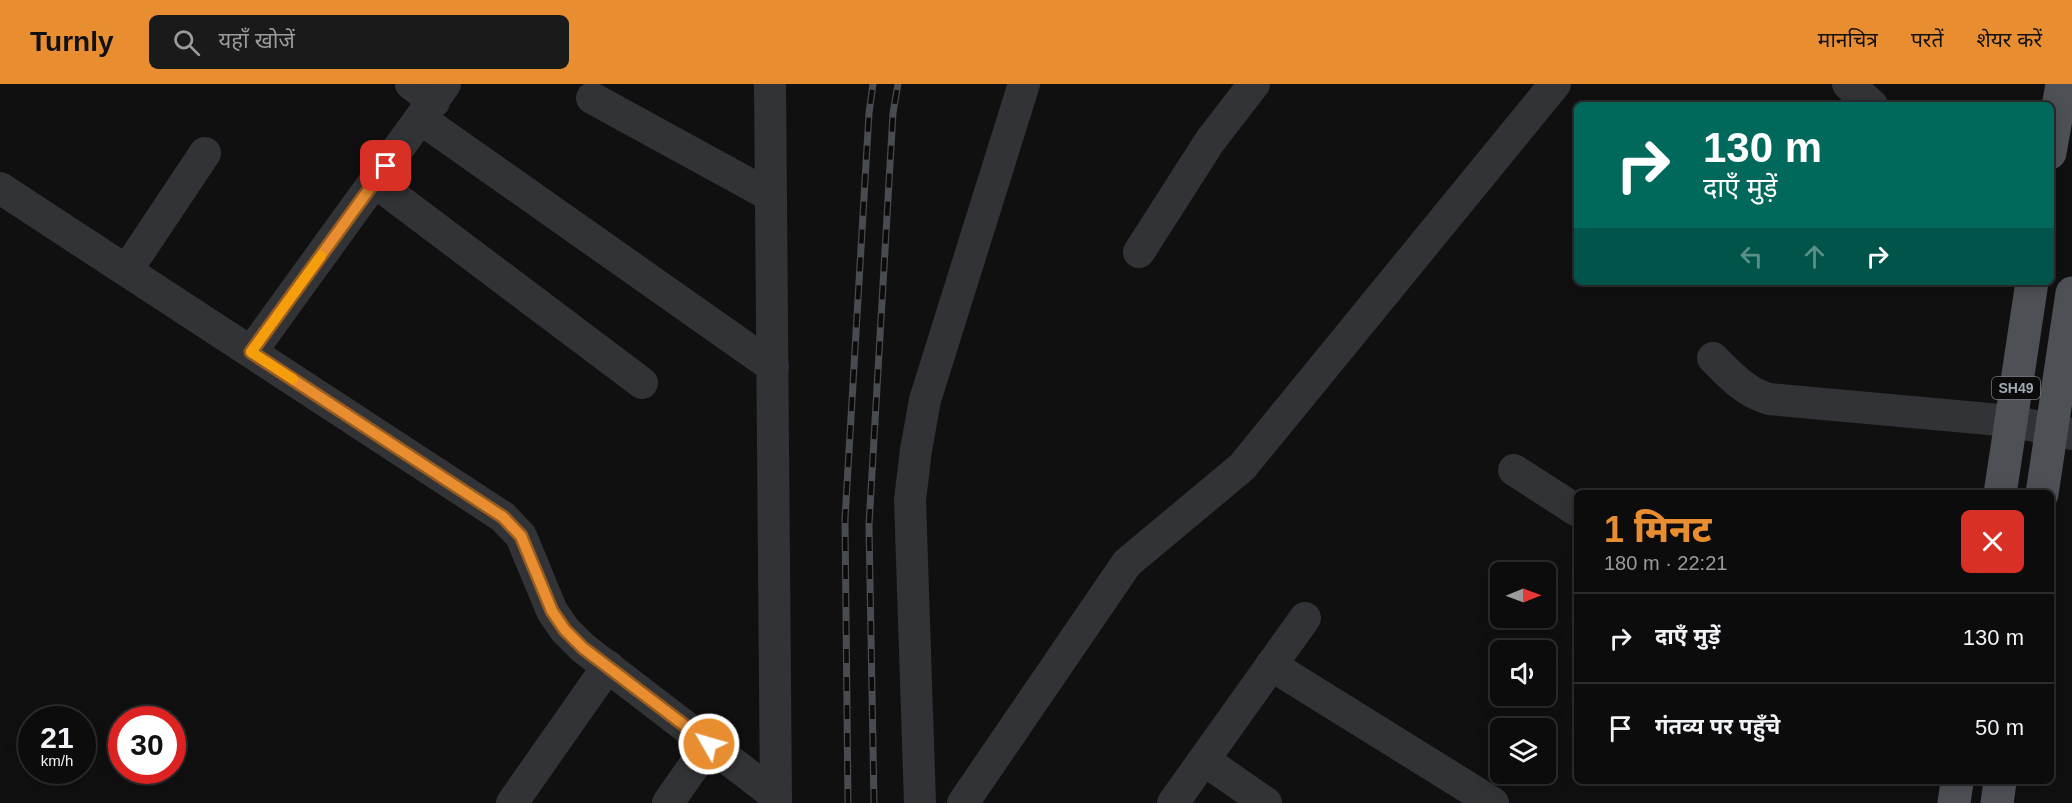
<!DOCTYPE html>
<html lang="hi">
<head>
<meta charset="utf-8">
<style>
	:root { --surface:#0c0c0d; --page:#1a1a1b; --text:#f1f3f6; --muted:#9a9b9d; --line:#2c2c2e; --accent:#e88e31 }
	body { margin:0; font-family:Arial,"Noto Sans Devanagari",sans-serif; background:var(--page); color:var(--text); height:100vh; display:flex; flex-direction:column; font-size:22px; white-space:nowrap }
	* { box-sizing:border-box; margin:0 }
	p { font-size:20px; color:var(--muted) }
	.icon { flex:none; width:33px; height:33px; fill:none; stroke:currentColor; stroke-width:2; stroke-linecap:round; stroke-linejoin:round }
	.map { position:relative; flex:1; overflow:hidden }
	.drawer { position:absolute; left:1574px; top:406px; width:480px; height:294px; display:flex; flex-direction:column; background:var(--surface); border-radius:9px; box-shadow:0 3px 15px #0003,0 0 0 2px var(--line) }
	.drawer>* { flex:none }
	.hud { position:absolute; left:1574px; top:18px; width:480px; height:183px; border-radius:9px; box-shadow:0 3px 15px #0003,0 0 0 2px var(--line); background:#00695c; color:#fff; overflow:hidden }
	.needle { width:39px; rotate:89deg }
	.fabs { position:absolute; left:1490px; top:478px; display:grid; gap:12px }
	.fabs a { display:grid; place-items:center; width:66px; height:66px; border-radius:9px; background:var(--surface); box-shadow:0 3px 15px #0003,0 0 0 2px var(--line); font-size:30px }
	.speed { position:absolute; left:18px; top:622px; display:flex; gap:12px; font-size:30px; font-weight:700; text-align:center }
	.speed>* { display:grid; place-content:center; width:78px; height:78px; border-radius:50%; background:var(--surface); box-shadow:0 3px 15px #0003,0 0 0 2px var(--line); line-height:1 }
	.speed small { font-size:15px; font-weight:400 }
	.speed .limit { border:9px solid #d22; background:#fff; color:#111 }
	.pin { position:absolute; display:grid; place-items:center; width:51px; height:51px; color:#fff; margin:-26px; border-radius:12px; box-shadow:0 3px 9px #0006 }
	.me { position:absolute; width:66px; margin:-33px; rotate:308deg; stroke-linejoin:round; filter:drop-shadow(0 0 4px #0008) }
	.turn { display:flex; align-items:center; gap:21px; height:126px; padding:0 30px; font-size:27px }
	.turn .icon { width:78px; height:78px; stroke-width:2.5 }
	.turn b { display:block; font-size:42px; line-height:51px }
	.lanes { display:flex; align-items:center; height:57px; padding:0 30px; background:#0003; justify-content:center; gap:30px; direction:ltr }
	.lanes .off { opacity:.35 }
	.round { display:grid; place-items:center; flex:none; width:63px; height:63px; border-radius:9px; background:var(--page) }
	.head { display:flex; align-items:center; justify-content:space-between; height:102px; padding:0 30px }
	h1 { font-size:36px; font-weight:800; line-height:45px; color:var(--accent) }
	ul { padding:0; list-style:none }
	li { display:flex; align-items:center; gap:18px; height:90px; padding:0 30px; border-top:2px solid var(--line) }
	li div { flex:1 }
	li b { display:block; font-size:22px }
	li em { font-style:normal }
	header { display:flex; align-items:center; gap:36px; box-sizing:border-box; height:84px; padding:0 30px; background:var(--accent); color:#111 }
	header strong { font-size:28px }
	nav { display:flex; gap:33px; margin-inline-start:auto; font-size:21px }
	.search { width:420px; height:54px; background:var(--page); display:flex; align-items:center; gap:15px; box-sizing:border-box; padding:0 21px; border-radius:9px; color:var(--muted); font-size:22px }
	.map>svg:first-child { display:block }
</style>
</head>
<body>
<header>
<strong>Turnly</strong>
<div class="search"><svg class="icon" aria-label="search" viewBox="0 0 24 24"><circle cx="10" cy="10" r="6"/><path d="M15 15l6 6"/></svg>यहाँ खोजें</div>
<nav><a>मानचित्र</a><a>परतें</a><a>शेयर करें</a></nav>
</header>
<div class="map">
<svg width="2072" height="719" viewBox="0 0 2072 719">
	<rect width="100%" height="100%" fill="#101011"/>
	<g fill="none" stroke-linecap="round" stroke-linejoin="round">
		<g stroke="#313336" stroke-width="32">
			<path d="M411,0l23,18"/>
			<path d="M770,0l6,719"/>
			<path d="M1848,0l24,21"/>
			<path d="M592,14l179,98"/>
			<path d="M421,35l352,248"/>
			<path d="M375,98l267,201"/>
			<path d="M0,104l503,329 18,19 31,75 13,19 18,18 193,148"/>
			<path d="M1139,168l71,-111 44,-57"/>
			<path d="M127,186l78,-117"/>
			<path d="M251,268l194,-268"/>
			<path d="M1713,274c18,18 32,34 56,41l242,22 61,13"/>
			<path d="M1514,386l62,40"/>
			<path d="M1271,581l222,138"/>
			<path d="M1204,676l62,43"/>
			<path d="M512,719l96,-137"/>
			<path d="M668,719l41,-59"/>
			<path d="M920,719l-10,-303 6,-50 9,-50 99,-316"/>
			<path d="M963,719l164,-240 115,-96 313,-383"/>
			<path d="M1173,719l132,-185"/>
		</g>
		<g stroke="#4d5055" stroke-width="33">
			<path d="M2050,69l12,-69"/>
			<path d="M2000,410l32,-212"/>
			<path d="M2042,410l30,-201"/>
			<path d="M1954,719l3,-21"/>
			<path d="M1997,719l3,-21"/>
		</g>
		<g stroke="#484b4f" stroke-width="7">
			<g id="rail">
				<path d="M848,719l-3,-284 24,-406 4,-29"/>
				<path d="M874,719l-5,-278 24,-412 5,-29"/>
			</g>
		</g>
		<use href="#rail" stroke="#0b0b0c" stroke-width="4.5" stroke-dasharray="14" stroke-linecap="butt"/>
	</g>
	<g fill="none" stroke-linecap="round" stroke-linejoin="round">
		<g stroke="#975c20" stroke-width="15">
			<path id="route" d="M386,82l-135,186 252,165 18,19 31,75 13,19 18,18 126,96"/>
		</g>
		<use href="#route" stroke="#e88e31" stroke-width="10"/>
		<path stroke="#f59e0b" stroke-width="10" d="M293,295l-42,-27 70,-96"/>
	</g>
	<g text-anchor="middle" stroke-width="6" stroke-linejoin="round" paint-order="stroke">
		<rect fill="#0b0b0c" stroke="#757a80" stroke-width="1.5" x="1992" y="293" width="48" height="22" rx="4.5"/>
		<g font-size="14" font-weight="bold" fill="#a2a9b1">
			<text x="2016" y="309">SH49</text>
		</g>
	</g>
</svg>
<div class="fabs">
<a><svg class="needle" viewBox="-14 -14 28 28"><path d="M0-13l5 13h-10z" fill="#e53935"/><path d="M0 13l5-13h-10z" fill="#9a9b9d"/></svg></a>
<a><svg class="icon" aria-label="sound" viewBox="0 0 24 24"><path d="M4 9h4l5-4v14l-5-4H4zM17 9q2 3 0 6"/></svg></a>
<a><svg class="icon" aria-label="layers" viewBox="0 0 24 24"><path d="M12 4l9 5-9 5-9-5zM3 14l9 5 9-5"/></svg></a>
</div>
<div class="speed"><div>21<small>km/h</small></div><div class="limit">30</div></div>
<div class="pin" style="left:386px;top:82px;background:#d93025"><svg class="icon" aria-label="arrive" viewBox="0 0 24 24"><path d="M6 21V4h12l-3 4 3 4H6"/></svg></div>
<svg class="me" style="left:709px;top:660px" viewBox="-20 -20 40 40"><circle r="17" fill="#e88e31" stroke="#fff" stroke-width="3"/><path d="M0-11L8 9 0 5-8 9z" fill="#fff"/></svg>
<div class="hud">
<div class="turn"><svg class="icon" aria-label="right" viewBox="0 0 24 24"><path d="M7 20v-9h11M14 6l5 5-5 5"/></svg><div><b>130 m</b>दाएँ मुड़ें</div></div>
<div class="lanes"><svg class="icon off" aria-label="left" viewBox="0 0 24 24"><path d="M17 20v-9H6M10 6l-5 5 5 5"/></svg><svg class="icon off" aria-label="ahead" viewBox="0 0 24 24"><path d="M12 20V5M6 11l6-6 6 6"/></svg><svg class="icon" aria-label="right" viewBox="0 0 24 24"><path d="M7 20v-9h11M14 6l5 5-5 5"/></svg></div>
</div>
<section class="drawer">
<div class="head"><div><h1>1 मिनट</h1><p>180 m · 22:21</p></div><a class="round" style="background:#d93025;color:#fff"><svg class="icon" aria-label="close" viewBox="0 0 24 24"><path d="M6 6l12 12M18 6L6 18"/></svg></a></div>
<ul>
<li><svg class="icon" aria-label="right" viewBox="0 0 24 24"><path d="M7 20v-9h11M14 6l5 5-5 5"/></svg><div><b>दाएँ मुड़ें</b></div><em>130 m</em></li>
<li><svg class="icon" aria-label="arrive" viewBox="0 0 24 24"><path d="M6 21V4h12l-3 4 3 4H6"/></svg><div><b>गंतव्य पर पहुँचे</b></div><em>50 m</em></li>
</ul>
</section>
</div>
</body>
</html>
